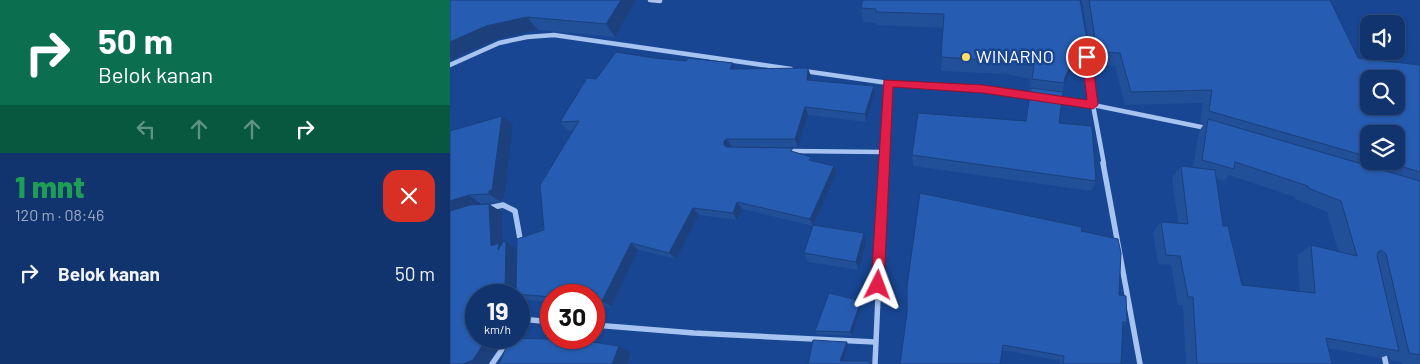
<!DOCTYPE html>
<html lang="id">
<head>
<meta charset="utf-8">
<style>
	:root { --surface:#12346e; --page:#1f3f76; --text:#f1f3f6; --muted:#9caac2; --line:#314f81 }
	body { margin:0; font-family:Barlow,sans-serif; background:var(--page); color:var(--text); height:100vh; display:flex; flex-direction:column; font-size:19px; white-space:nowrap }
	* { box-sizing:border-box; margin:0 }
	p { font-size:16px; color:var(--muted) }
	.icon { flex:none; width:28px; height:28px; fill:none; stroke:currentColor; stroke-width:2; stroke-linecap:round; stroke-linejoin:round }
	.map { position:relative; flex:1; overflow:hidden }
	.panel { display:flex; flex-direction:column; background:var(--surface); width:450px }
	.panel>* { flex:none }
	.banner { background:#0b6e4f; color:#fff; overflow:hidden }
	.buttons { position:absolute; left:910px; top:15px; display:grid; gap:10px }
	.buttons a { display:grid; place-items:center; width:45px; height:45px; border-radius:10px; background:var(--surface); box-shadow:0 1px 4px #0004,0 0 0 1px var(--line); font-size:25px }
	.speed { position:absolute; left:15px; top:284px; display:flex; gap:10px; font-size:25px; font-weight:700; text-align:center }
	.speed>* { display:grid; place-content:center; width:65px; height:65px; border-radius:50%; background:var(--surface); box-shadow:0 1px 4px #0004,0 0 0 1px var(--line); line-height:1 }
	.speed small { font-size:12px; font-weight:400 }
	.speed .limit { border:8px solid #d22; background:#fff; color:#111 }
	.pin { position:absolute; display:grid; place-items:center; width:42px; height:42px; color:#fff; margin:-21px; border:2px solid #fff; border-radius:50%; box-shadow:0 1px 5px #0007 }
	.me { position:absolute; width:55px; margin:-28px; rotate:3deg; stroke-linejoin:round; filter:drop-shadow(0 0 4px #0008) }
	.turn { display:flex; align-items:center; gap:18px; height:105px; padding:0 15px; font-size:22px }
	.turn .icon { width:65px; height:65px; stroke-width:2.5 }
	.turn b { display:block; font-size:35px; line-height:42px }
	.lanes { display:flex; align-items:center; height:48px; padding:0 15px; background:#0003; justify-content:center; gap:25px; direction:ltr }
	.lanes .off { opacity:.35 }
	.round { display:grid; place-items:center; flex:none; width:52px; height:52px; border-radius:15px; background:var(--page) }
	.head { display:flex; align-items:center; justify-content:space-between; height:85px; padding:0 15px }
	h1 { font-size:30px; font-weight:800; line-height:38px; color:#1e9e55 }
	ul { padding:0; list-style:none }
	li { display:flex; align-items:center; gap:15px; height:70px; padding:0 15px }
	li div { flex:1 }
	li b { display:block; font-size:19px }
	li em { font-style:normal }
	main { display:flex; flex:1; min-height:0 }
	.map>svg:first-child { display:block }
</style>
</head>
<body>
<main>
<section class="panel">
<div class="banner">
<div class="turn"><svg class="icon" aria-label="right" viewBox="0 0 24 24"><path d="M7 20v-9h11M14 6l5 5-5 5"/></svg><div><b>50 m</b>Belok kanan</div></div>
<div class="lanes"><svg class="icon off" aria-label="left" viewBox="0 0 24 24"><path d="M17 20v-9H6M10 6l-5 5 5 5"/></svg><svg class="icon off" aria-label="ahead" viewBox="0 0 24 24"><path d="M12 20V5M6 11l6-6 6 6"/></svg><svg class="icon off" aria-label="ahead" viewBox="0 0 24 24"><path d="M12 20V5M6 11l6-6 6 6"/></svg><svg class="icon" aria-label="right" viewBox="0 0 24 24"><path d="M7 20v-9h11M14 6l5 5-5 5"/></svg></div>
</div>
<div class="head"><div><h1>1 mnt</h1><p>120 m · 08:46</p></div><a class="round" style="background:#d93025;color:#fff"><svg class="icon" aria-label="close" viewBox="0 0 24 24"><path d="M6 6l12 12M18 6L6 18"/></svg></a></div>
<ul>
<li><svg class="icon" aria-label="right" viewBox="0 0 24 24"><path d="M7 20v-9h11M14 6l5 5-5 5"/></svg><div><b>Belok kanan</b></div><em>50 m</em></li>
</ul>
</section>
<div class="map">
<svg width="970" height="364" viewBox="0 0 970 364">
	<rect width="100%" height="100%" fill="#184693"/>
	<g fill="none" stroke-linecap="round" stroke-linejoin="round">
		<g stroke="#a7c4f0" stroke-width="4.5">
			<path d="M200,0l10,1"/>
			<path d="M636,49l7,56 11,59"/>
			<path d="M0,65l49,-22 28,-6 27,-2 237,34"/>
			<path d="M354,71l84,12 95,6 51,8"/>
			<path d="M608,100l35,5 113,23"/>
			<path d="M340,151l94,1"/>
			<path d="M434,164l4,-81"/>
		</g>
		<g stroke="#a7c4f0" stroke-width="5.5">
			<path d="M653,163l37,201"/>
			<path d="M39,208l14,-3 12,6 6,33"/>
			<path d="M72,319l1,-27"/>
			<path d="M69,325l3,-6 29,3"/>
			<path d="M144,325l100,8 181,9"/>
			<path d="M933,350l3,14"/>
			<path d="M42,364l18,-26"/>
			<path d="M425,364l9,-201"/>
		</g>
	</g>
	<g fill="#214f98" fill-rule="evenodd">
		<path d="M0,0h186l-21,37 -77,-7 -40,9 -48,21z"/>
		<path d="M630,0l9,51 -5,13h-10l-10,21 -2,7 -3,31 37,58 -5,10 -178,-25 -1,-11 113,-34 5,-29h-1l2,-13 -26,-5 -64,-3 2,-43 -66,-3v-2l-14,-1 -2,-14z"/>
		<path d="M632,0h248l28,58 62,7v299h-18v-2l-12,-2 -1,-5 -9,3 -52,-10 4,16h-146l-3,-59h-5l-7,-40 -13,-1 -5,-32 8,-10 17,1 -6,-45 9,-12 12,2 6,-37 5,-7 -4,-1 3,-20 -78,2 -10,-39 -23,-1zM919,134l27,27h-27zM779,175l66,22v2l32,13 11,39 -27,-6 -14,10 3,36 -58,-6 -19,-59 -7,-48 8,3z"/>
		<path d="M204,58l32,3 47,2 2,6 76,7v4l63,6 1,8 -9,28 -58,-7 -10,32h-66l63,5 16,5 1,4 24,13 -23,52 53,17 -7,27 -51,-8 -4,-9 9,-27 -71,-17 -5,11 -38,-5 -23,44 -38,-9 -27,57 -17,-2v-10h-43v7l-24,-2 -9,-5h-42l25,48 -13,21h-38v-233l52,-15 11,9 -9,73 -3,1v3l-21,2 22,8 1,30h3l11,6 27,-18 29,-100 -5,1 -8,-9 36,-43z"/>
		<path d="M631,231l38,64 8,27 -4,4 -2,38h-61v-3l-58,-11 -102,14z"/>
		<path d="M411,301l1,5 -10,30 -35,-2 -2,-3z"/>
	</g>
	<g fill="#1b407c">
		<path d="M171,0h15l-21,37 -9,-13z"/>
		<path d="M77,17l11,13 -40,9 -48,21v-18l36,-16z"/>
		<path d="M628,50l-4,14 -10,21 1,-8z"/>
		<path d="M283,63l4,9 -7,-3z"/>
		<path d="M358,68l3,8 -2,12 -2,-8z"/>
		<path d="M424,86l1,8 -9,28 -1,-8z"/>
		<path d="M355,107l3,8 -10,32 -3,-8z"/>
		<path d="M52,116l11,9 -9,73 -3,1v3l-12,-8v-3z"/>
		<path d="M277,139l5,8 -4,2 -4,-4v-4z"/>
		<path d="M384,166l2,8 -23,52 -3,-7z"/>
		<path d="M19,195l12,9 -31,10v-13z"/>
		<path d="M287,202l5,7 -5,11 -4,-7z"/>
		<path d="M39,204l13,8 1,34 3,-4 12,7 -2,45 2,1h-8l-5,-3 -14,-46z"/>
		<path d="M243,208l6,7 -23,44 -7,-6z"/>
		<path d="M414,233l2,10 -7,27 -3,-8z"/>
		<path d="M181,243l7,7 -27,57 -9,-6z"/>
		<path d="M36,291l9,4h-9z"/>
		<path d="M411,301l1,5 -10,30 -2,-4z"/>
		<path d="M37,338h14v5l-13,21h-25z"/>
		<path d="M397,342l1,3 -6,19 -2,-3z"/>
		<path d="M169,346l12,6 -4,12h-15z"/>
	</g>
	<g fill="#265cb1" stroke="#1b407c" fill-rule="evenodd">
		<path d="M0,0h171l-15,24 -79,-7 -41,9 -36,16z"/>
		<path d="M413,0h217l9,51 -11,-1 -13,27 -1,6 -32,-4 2,-13 -27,-5 -66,-4 3,-43 -68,-2v-3l-15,-1z"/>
		<path d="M639,0h241l28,58 62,7v107l-37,-11h13v-27h-27v23l-160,-46 3,-21 -81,2 -11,-39 -23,-1zM919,79h27v27h-27z"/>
		<path d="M166,52l38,6 32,3 2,-3 45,5 -3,6 78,-1 -1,12 67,6 -9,28 -60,-7 -10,32h-68l-3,2v4l3,2 66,1 -2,3 20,6 -2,3 25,6 -24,53 -73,-17 -4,11 -40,-5 -24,45 -38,-10 -29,58h-8v-6h-43v2l-35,-3 1,-55 27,-9 -4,-45 39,-64 -19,1 27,-44 9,1z"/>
		<path d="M581,88l32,4 -4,31 33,3 4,55 -184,-26 6,-42 108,8z"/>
		<path d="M52,116l-10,74 -3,1v3l-20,1 -19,6v-70z"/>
		<path d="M758,119l212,62v174l-11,-2 -23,-99 -5,-4 -3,2 -1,4 22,95 -73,-13 6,26h-135l-4,-67h-5l-8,-41 -14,-1 -5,-33 27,2 -7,-58 34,4 8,56h5l14,59 73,8 -4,-48 46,11 -16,-55 -33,-13v-2l-73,-24 -1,7 -32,-9z"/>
		<path d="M470,193l162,34 -1,4 37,8 3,14 -2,42 7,1 1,26h-4l-2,42h-58l1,-8 -61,-11 -3,19h-100l7,-51v-27z"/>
		<path d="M39,204l2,42 8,-3 -1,7 5,-8h3l-1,50 -19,-1v4h-10v43h11l-14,22 -10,4h-13v-153l20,-6z"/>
		<path d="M363,225l51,8 -8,29 -52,-9z"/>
		<path d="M379,293l32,8 -11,31 -35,-1z"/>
		<path d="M60,338l69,2 40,6 -7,18h-113z"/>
		<path d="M363,340l34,2 -7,19h29l2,3h-63z"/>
	</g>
	<path fill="#e11d48" stroke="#92132f" d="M637,53l5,4 6,48 -5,4 -110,-16 -90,-6 -9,198 -2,4 -4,2 -5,-2 -2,-4 13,-205 99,5 104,15 -5,-43z"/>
	<circle fill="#ffdc66" stroke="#184693" stroke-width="2" cx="516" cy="57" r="5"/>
	<g text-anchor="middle" stroke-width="5" stroke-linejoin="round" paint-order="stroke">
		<g font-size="18" fill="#fff" stroke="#184693" text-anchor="start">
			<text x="526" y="63">WINARNO</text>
		</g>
	</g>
</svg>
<div class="buttons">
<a><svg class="icon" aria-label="sound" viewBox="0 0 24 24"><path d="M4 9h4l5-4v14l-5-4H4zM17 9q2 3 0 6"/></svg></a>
<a><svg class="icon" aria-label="search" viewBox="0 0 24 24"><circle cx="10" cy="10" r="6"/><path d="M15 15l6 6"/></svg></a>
<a><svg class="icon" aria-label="layers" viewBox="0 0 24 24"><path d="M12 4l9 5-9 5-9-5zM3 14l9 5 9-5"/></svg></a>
</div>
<div class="speed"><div>19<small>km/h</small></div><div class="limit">30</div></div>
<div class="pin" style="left:637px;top:57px;background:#d93025"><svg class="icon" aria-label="arrive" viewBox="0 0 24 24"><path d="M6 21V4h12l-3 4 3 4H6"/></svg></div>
<svg class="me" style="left:428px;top:285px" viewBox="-20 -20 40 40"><path d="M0-17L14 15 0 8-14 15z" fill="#e11d48" stroke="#fff" stroke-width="4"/></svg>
</div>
</main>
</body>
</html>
